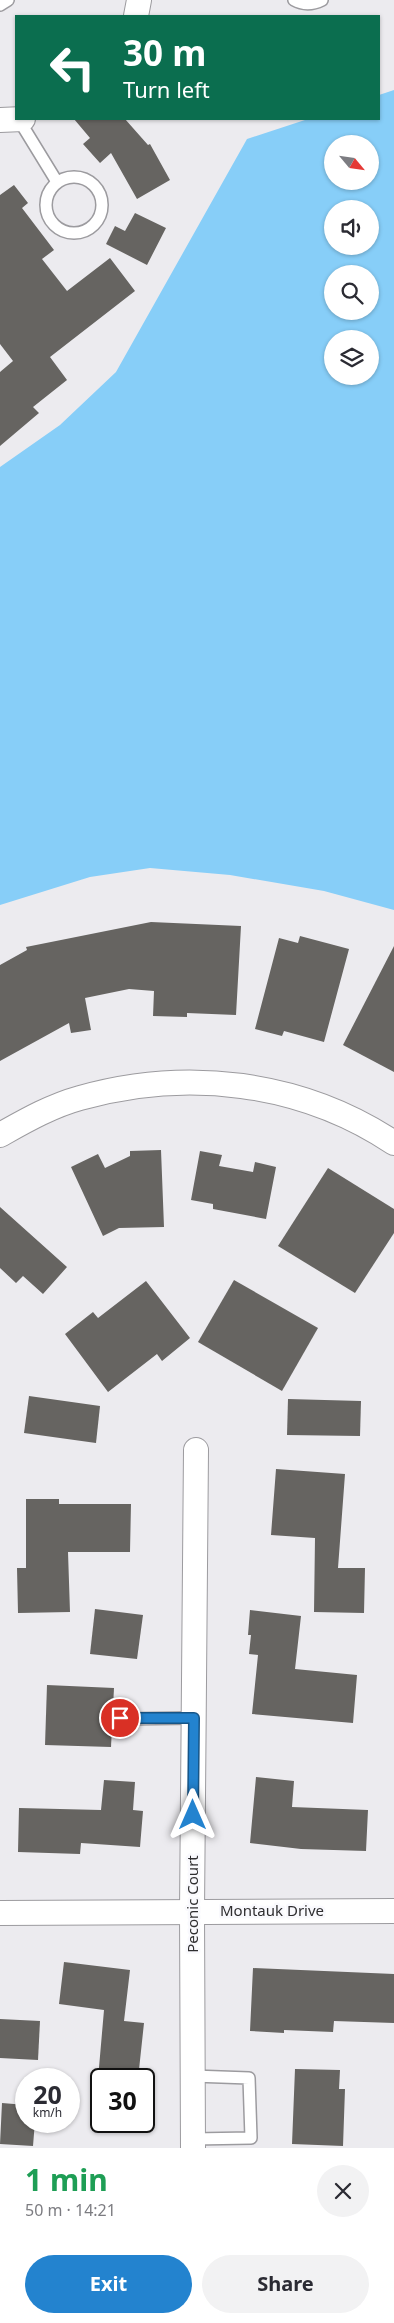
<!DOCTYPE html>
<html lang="en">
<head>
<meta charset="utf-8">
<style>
	:root { --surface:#fff; --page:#f2f2f3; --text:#2b2b33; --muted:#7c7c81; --accent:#2383cf }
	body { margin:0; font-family:"Noto Sans",sans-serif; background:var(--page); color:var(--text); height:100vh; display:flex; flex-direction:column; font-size:19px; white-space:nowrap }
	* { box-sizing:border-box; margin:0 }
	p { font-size:16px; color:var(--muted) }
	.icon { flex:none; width:28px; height:28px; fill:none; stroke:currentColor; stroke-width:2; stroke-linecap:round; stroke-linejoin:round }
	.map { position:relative; height:2148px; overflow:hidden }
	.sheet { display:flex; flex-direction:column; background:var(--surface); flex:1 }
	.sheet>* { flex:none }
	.top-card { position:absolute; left:15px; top:15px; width:365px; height:105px; border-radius:0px; box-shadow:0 1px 4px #0004; background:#0b6e4f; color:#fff; overflow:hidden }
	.needle { width:32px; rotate:119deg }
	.tools { position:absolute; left:324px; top:135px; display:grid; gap:10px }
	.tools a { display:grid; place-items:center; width:55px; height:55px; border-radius:50%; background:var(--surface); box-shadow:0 1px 4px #0004; font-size:25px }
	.speed { position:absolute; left:15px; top:2068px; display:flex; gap:10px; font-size:25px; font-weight:700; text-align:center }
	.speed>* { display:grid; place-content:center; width:65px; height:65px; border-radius:50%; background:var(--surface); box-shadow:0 1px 4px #0004; line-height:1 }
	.speed small { font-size:12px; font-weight:400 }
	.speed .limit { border:2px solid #111; border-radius:8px; background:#fff; color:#111 }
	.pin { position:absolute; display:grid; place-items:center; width:42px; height:42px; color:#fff; margin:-21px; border:2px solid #fff; border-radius:50%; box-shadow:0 1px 5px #0007 }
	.me { position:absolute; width:55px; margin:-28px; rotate:0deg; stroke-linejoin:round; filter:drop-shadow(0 0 4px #0008) }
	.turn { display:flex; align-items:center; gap:18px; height:105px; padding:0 25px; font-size:22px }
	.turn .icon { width:65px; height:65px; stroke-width:2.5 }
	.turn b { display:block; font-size:35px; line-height:42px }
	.round { display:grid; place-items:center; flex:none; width:52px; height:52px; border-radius:26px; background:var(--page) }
	.overview { display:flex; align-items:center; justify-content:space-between; height:85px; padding:0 25px }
	h1 { font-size:30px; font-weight:700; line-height:38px; color:#1e9e55 }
	.cta { display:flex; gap:10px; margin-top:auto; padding:10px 25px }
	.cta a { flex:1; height:58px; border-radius:30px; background:var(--accent); color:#fff; font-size:20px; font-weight:700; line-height:58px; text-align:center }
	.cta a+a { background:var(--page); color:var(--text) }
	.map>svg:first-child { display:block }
</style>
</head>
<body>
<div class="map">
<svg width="394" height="2148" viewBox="0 0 394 2148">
	<rect width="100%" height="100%" fill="#ecebef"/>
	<path fill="#87cef8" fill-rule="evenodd" d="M394,90v820l-70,-19 -94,-16 -80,-7 -60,9 -90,28v-438l60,-42 56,-53 131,-233 61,-20h71v-24zM332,144h38v37h-38zM332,209h38v37h-38zM332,274h38v37h-38zM332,339h38v37h-38z"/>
	<g fill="#666461">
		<path d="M74,119h51l23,26 2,-1 20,36 -33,19 -26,-46 -11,10 -17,-19 7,-6z"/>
		<path d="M14,185l14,18 -6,5 32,42 -12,9 25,32 43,-33 25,33 -85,66 17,23 -34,27 6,6 -39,33v-74l13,-11 -13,-17v-149z"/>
		<path d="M135,213l31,15 -19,37 -41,-21 9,-18 10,5z"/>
		<path d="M151,922l90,4 -5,89 -49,-2v4l-34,-1 1,-25 -25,-2 -44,9 6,32 -20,3 -2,-10 -69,38v-96l27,-15 -1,-3z"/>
		<path d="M300,936l49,13 -25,93 -40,-11 -2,5 -27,-7 24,-91 19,5z"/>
		<path d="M394,946v126l-51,-27z"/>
		<path d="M161,1150l3,77 -45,1 -16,8 -32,-69 27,-13 7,14 25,-12v-5z"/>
		<path d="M200,1151l22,4 -3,11 34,6 2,-10 21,5 -10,52 -53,-10v-5l-22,-4z"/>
		<path d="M328,1168l66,41v24l-39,60 -77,-47z"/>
		<path d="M0,1207l67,60 -24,27 -20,-18 -7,7 -16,-15z"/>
		<path d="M234,1280l84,48 -36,63 -84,-49z"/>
		<path d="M146,1281l44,57 -28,23 -5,-7 -49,38 -43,-58 28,-22 5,6z"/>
		<path d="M29,1396l71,10 -4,37 -72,-10z"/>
		<path d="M288,1399l73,2 -1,35 -73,-1z"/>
		<path d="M276,1469l69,5 -7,94h27l-1,45 -50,-1 1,-74 -44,-3z"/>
		<path d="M26,1499h33v5h72l-1,48h-62l2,60 -52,1 -1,-45h9z"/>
		<path d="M95,1609l48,6 -6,44 -47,-5z"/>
		<path d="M250,1610l51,6 -6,53 62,6 -4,48 -101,-9 6,-59 -9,-1 2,-19h-3z"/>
		<path d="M47,1685l67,3 -3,59 -66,-2z"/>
		<path d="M256,1777l38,4 -2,26 76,3 -2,41 -65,-2 -51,-6z"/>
		<path d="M104,1780l31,2 -2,28 10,1 -3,36 -59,-4 -1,11 -62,-2 1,-44 82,2z"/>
		<path d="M64,1962l66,8 -6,51 20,2 -6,56h-40l6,-69 -45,-6z"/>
		<path d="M253,1968l141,6v49l-60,-2 -1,11 -49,-2v3l-34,-2z"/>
		<path d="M0,2019l40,2 -2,39 -38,-2z"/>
		<path d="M295,2069l45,1 -1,19h6l-2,57 -51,-2z"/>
		<path d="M2,2103l24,2v16h9l-2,25 -33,-2z"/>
	</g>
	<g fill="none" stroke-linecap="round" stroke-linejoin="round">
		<g stroke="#9c9b9f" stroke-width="14">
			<g id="lane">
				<path d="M294,0c9,5 18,5 28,0"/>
				<path d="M0,5l8,-5"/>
				<path d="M19,120l38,62"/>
				<circle cx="74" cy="205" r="28"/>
				<path d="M120,1719l74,-1"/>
				<path d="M193,2076l56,2 2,60 -58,1"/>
			</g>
		</g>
		<g stroke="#9c9b9f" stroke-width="26">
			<g id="street">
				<path d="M136,16l3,-16"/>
				<path d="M0,120l23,-1"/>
				<path d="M0,1135c25,-14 51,-29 80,-37 106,-30 221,-17 314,45"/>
				<path d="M0,1913l394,-2"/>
				<path d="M193,2148l-1,-236 4,-462"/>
			</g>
		</g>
		<use href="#lane" stroke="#fff" stroke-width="11"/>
		<use href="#street" stroke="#fff" stroke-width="24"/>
	</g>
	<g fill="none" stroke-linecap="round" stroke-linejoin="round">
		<g stroke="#175587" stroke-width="12">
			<path id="route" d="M120,1718h74l-1,97"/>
		</g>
		<use href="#route" stroke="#2383cf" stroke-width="9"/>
	</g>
	<g text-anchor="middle" stroke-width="5" stroke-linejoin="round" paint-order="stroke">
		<g font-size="15" fill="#2f2e30" stroke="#f9f9fd">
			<text transform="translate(193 1904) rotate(-90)" y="5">Peconic Court</text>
			<text x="272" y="1916">Montauk Drive</text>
		</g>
	</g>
</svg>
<div class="tools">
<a><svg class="needle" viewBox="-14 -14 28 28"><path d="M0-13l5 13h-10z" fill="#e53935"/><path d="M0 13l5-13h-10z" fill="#7c7c81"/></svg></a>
<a><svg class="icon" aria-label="sound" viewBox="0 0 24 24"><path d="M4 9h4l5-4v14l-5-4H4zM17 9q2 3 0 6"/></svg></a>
<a><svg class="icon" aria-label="search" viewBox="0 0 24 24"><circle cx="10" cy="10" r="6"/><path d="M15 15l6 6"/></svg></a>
<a><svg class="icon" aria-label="layers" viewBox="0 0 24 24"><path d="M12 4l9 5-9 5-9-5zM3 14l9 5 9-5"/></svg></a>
</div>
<div class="speed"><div>20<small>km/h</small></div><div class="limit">30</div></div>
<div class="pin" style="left:120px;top:1718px;background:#d93025"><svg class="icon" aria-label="arrive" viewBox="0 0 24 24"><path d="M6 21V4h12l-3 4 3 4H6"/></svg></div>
<svg class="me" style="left:193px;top:1815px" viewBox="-20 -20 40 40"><path d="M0-17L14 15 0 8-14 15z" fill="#2383cf" stroke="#fff" stroke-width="4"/></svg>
<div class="top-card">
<div class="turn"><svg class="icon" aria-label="left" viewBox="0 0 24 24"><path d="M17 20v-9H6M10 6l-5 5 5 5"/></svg><div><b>30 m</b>Turn left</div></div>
</div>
</div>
<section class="sheet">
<div class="overview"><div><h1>1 min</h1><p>50 m · 14:21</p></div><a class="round"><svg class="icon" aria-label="close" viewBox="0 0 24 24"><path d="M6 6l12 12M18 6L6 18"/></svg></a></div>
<div class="cta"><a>Exit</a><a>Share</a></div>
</section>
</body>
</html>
